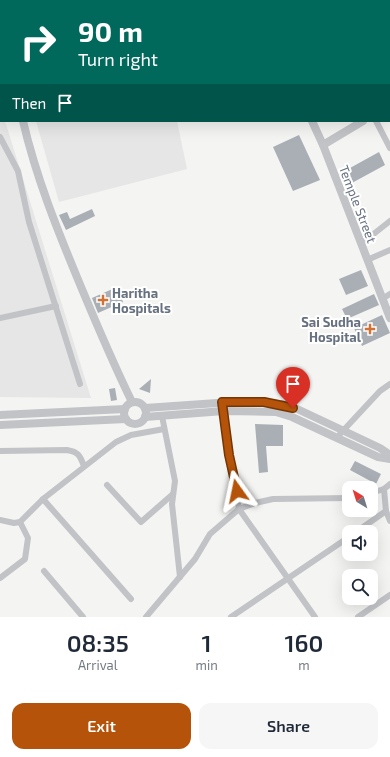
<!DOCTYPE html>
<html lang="en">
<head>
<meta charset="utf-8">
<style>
	:root { --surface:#fff; --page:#f6f6f7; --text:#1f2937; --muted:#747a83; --accent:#b45309 }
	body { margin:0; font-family:"Exo 2",sans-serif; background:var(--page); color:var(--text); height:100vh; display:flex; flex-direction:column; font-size:15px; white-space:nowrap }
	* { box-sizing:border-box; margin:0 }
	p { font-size:13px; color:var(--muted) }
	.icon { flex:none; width:22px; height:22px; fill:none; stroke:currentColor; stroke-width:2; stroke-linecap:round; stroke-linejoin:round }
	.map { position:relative; height:617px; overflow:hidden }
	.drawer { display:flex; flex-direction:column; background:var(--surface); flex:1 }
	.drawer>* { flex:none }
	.top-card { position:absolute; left:0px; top:0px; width:390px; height:122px; box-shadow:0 4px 16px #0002; background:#00695c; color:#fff; overflow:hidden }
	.needle { width:26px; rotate:322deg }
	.controls { position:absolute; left:342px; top:481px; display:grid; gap:8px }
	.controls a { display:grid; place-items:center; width:36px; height:36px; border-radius:8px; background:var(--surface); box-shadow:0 4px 16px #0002; font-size:20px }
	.pin { position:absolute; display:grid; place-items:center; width:34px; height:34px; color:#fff; margin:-41px -17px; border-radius:50% 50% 50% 0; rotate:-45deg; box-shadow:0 0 4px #0007 }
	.pin .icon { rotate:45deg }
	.me { position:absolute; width:44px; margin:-22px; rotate:348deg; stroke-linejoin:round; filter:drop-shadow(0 0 3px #0008) }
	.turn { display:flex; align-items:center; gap:14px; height:84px; padding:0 12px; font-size:18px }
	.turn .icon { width:52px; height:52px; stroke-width:2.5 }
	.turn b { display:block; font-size:28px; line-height:34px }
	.then { display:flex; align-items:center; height:38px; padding:0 12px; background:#0003; gap:8px; font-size:15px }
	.eta { display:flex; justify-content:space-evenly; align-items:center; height:68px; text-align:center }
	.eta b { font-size:24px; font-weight:600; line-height:28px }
	.cta { display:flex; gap:8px; margin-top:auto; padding:8px 12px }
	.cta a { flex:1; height:46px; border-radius:12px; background:var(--accent); color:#fff; font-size:16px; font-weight:600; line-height:46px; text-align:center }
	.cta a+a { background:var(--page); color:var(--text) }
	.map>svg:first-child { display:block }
</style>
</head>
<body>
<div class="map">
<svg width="390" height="617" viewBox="0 0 390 617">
	<rect width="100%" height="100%" fill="#f4f5f2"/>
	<g fill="#e5e6e5">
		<path d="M1,0h152v1h-151z"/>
		<path d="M0,104l1,17h4l86,277 -91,-1z"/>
		<path d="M36,121h141l10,48 -128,33z"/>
	</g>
	<g fill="#aaaeb5">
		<path d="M299,135l21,45 -27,11 -20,-44z"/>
		<path d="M379,152l6,13 -35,19 -8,-15 7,-4 1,3z"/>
		<path d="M92,209l3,7 -29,14 -7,-15 8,-3 3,7z"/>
		<path d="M361,270l7,16 -22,9 -7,-16z"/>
		<path d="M117,287l6,15 -25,11 -6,-15z"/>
		<path d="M374,294l5,11 -32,14 -5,-10z"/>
		<path d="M382,315l8,18 -28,13 -8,-18z"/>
		<path d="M151,379l-1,14 -11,-4z"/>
		<path d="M115,388l2,12 -6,1 -2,-12z"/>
		<path d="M255,424l28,1v21h-17l2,26 -9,1z"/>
		<path d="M355,461l26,13 -5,10 -26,-14z"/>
	</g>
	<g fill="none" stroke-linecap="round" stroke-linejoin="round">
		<g stroke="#c1c3c7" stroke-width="6">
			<path d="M345,0l1,1"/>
			<path d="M0,100h1"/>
			<path d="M376,121l14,27"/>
			<path d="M0,137l18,34 11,51 51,162"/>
			<path d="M361,244l29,-23"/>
			<path d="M367,260l23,-10"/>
			<path d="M382,299l8,-5"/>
			<path d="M0,318l56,-12"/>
			<path d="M223,408l16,101 16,-6 18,-4 76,-1"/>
			<path d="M162,416l13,65 -3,23 8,73"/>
			<path d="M340,434l40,-43 10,-7"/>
			<path d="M0,451l67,-1c12,2 13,6 17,16"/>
			<path d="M390,484l-6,5 2,22 4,10"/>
			<path d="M107,485l34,37 32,-28"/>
			<path d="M371,493l13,-4"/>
			<path d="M43,499l88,100"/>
			<path d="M0,520l14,3 6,-1 23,-23 73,-57 15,-7 33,-6"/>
			<path d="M356,532l30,-21"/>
			<path d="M44,571l39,46"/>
			<path d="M0,578l25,-19 3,-21 -8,-16"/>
			<path d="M146,617l49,-58 15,-25 29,-25 76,108"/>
			<path d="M231,617l118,-80"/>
			<path d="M358,617l32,-22"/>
		</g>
		<g stroke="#c1c3c7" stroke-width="8">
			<path d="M265,0v1"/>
			<path d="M0,54l1,2"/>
			<path d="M389,105l1,-1"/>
			<path d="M23,121c13,56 34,108 56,161 17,41 34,81 53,120"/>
			<path d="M312,121l11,24 67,173"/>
			<path d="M323,145l40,-24"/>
			<circle cx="135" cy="413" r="11"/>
			<path d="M145,408l101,-7 35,3 12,3 49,23 38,18 10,7"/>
			<path d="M0,415l125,-6"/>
			<path d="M145,417l79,-6 52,1 16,5 86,40 12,2"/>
			<path d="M0,425l126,-6"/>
		</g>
	</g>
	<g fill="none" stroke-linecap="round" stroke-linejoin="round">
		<g stroke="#753606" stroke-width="10">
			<path id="route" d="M237,491l-8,-36 -7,-53h42l29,6"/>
		</g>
		<use href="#route" stroke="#b45309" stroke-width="7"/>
	</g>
	<g fill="#d27135" stroke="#fff" stroke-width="1.5">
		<path d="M101 294h4v4h4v4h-4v4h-4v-4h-4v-4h4z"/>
		<path d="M368 323h4v4h4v4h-4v4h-4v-4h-4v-4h4z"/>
	</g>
	<g text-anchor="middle" stroke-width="4" stroke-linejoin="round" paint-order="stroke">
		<g font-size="13" fill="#677180" stroke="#fff">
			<text transform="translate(358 204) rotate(69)" y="5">Temple Street</text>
		</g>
		<g font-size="13" font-weight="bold" fill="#677180" stroke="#fff" text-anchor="start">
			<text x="112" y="298">Haritha<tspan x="112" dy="15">Hospitals</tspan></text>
			<text x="361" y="327" text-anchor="end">Sai Sudha<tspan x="361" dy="15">Hospital</tspan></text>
		</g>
	</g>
</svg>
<div class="controls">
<a><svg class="needle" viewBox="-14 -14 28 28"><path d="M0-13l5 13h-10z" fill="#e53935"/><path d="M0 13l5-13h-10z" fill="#747a83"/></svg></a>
<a><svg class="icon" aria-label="sound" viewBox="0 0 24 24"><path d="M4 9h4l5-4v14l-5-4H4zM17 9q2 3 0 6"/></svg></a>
<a><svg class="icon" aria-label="search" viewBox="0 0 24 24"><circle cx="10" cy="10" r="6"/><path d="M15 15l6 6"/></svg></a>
</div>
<div class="pin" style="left:293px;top:408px;background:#d93025"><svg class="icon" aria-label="arrive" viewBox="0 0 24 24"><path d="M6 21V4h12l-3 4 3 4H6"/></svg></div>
<svg class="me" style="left:237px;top:491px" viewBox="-20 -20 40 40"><path d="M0-17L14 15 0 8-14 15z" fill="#b45309" stroke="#fff" stroke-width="4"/></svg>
<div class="top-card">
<div class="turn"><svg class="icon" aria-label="right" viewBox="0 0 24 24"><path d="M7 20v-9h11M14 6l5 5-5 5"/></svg><div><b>90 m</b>Turn right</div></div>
<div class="then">Then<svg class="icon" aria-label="arrive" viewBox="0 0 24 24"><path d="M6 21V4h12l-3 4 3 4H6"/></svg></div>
</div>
</div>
<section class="drawer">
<div class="eta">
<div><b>08:35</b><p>Arrival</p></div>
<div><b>1</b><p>min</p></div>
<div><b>160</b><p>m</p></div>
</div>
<div class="cta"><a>Exit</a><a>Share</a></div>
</section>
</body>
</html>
